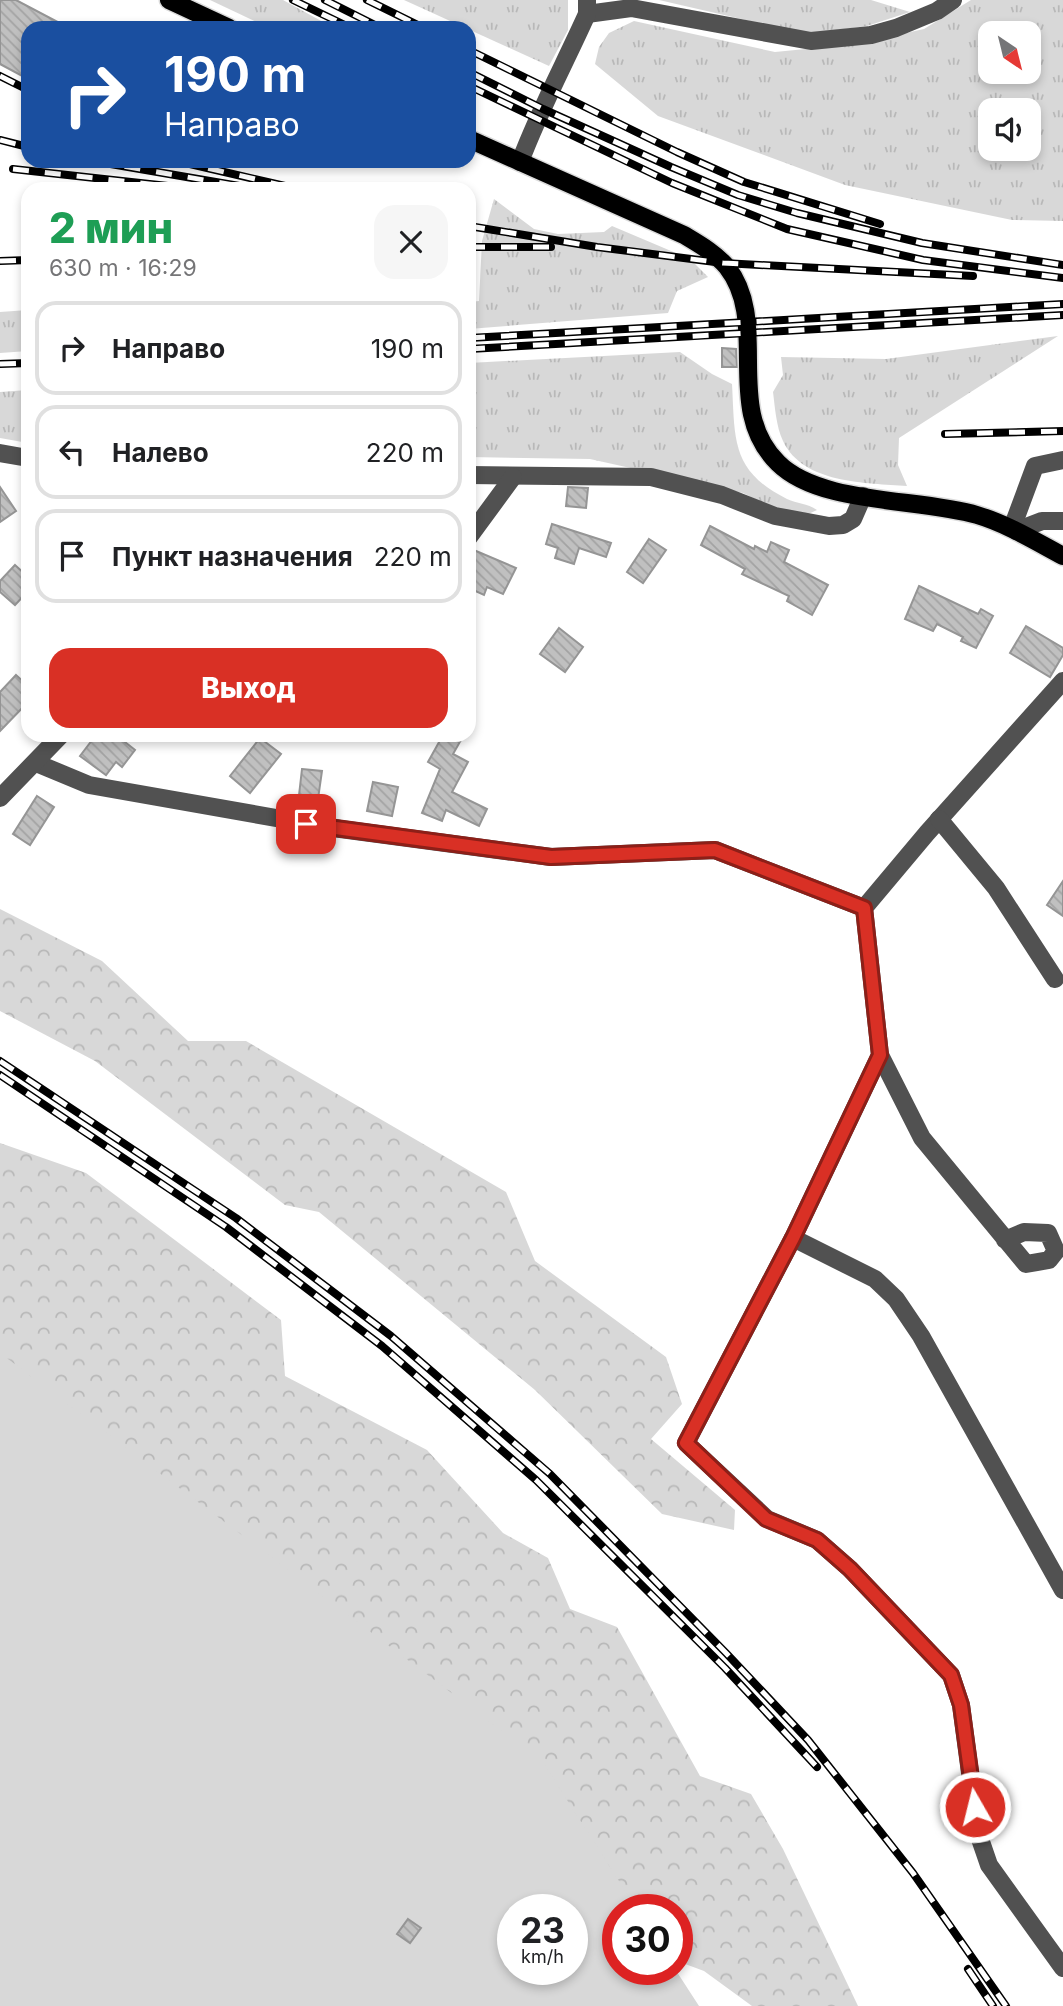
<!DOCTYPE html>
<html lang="ru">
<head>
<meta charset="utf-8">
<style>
	:root { --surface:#fff; --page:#f6f6f6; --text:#202124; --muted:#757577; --line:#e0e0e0; --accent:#d93025 }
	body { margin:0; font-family:Inter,sans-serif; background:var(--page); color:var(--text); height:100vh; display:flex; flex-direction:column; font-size:26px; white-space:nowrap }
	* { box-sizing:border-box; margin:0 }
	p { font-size:23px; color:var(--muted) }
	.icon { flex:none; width:38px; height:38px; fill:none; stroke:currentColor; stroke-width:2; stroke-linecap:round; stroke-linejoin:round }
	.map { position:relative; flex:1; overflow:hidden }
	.sheet { position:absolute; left:21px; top:182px; width:455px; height:560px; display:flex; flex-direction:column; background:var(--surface); border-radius:21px; box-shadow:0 4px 10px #0003 }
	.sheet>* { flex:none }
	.banner { position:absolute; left:21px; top:21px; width:455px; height:147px; border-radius:21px; box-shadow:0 4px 10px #0003; background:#1a4fa0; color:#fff; overflow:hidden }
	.needle { width:46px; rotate:145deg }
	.controls { position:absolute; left:978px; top:21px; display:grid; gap:14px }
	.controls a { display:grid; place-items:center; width:63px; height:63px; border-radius:14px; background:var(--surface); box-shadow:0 4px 10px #0003; font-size:35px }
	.speed { position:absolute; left:497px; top:1894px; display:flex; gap:14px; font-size:35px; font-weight:700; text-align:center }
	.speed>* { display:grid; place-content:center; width:91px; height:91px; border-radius:50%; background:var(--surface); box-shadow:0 4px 10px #0003; line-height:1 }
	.speed small { font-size:18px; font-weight:400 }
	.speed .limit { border:10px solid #d22; background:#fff; color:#111 }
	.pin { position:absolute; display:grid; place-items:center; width:60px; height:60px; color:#fff; margin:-30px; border-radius:14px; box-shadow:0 4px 10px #0006 }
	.me { position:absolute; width:77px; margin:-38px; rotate:352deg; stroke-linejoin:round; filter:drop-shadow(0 0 5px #0008) }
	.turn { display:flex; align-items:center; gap:24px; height:147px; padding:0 28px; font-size:32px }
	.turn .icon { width:91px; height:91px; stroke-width:2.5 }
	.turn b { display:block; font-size:49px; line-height:60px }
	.round { display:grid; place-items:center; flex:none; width:74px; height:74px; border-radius:21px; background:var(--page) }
	.head { display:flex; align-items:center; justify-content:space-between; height:119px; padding:0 28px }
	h1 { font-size:42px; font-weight:800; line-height:52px; color:#1e9e55 }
	.button { display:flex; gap:14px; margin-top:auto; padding:14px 28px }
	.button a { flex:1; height:80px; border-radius:21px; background:var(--accent); color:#fff; font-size:28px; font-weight:800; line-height:80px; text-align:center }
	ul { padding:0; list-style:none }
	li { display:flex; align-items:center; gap:21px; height:94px; margin:0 14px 10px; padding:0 14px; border:4px solid var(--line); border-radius:21px }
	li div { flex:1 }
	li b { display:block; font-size:26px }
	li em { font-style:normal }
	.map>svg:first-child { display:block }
</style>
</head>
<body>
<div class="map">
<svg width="1063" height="2006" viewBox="0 0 1063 2006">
	<defs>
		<pattern id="grass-tufts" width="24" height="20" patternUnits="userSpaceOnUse" patternTransform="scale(1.75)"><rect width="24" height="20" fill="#d8d8d8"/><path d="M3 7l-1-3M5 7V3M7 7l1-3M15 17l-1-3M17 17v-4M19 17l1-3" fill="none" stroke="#b8b8b8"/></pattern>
		<pattern id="forest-crowns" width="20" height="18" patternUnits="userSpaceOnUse" patternTransform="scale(1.75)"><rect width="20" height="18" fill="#d8d8d8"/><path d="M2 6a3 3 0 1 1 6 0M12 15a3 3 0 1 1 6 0" fill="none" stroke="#b8b8b8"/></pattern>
		<pattern id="building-back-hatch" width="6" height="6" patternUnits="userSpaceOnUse" patternTransform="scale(1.75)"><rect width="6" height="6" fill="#c0c0c0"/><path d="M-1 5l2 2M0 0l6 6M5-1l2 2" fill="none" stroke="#a3a3a3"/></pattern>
	</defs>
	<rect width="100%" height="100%" fill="#fff"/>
	<g fill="url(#grass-tufts)" fill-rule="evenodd">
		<path d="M210,0h73l51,28h-65z"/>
		<path d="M404,0h164v30l-19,36z"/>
		<path d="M659,0h212l39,12 -43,14 -61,8z"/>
		<path d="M971,0h92v221l-51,-1 -167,-35 -187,-69 -63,-52 4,-17 10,-14 25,-12 141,31 81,-8 68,-15zM990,33h39v39h-39zM990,110h39v39h-39z"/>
		<path d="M494,199l40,30 24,5 46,-2 8,-6 78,33 18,18 -31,14 -9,22 -199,16v-27l10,-1 3,-60z"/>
		<path d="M28,310v41l-28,2v-41z"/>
		<path d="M1058,336l-159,102 -1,27 9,21c-40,-3 -104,-2 -124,-45 -7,-15 -8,-34 -10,-49l10,-17 -2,-18 105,2z"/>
		<path d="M680,352l32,22 20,10c3,56 -1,87 55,115 10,5 20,4 30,11l-11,5 -25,-3 -38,-19 -153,-34 -121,-2v-94z"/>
		<path d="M28,390v53l-28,-5v-46z"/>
	</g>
	<g fill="url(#forest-crowns)">
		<path d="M0,909l102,52 86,80h58l260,151 29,69 131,96 16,47 -31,35 84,71 -1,20 -72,-16 -127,-124 -216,-178 -34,-7 -190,-144 -95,-50z"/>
		<path d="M0,1143l86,30 195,147 4,56 142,74 76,83 45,25 22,51 47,18 83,149 51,18 32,55 75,157h-106l-48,-35 -27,-10v-52h-59l-618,-544z"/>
	</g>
	<path fill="#d8d8d8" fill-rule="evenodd" d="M0,1353l542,408 95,148h-19v60h57l24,37h-699zM513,1909h59v60h-59z"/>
	<g fill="url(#building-back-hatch)" stroke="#959595" stroke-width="2">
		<path d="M0,0h16l53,28h-41v51l-28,-15z"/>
		<path d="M722,348l14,1 1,18h-15z"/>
		<path d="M0,487l16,24 -16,11z"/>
		<path d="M568,487l20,1 -2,20 -20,-2z"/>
		<path d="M552,524l59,19 -5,14 -27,-9 -5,16 -19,-6 3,-10 -12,-4z"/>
		<path d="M710,526l44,23 1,-3 12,6 4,-10 18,8 -5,12 44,23 -16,30 -25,-14 2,-5 -47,-22 3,-5 -44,-24z"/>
		<path d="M649,539l17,11 -23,33 -16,-11z"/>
		<path d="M469,548l47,20 -13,26 -16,-7 -3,8 -15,-7z"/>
		<path d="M15,565l13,12v14l-13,14 -15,-13v-11z"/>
		<path d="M919,586l59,28 3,-5 12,7 -17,32 -15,-7 2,-4 -26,-13 -4,7 -28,-12z"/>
		<path d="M1026,626l37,22v7l-13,22 -40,-24z"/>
		<path d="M559,628l24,19 -18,25 -25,-18z"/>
		<path d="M16,675l12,11v16l-28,29v-39z"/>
		<path d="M96,735h20l19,15 -13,17 -6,-5 -10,13 -26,-19z"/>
		<path d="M443,735h9l9,5 -8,14 15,8 -16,30 35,17 -8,17 -33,-16 -4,11 -20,-8 18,-44 -12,-7z"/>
		<path d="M260,738l21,16 -31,39 -20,-17z"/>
		<path d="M302,769l20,2 -5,35 -19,-2z"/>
		<path d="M373,782l25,5 -6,29 -25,-5z"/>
		<path d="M37,796l17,11 -24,38 -17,-11z"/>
		<path d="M1063,881v35l-16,-11z"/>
		<path d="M408,1919l13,9 -11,15 -13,-9z"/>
	</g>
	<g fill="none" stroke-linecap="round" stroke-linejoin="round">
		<g stroke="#dbdbdb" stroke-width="21">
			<g id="major">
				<path d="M169,0l60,28"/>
				<path d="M469,139l215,96c15,9 31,18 43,32 44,56 -5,141 51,196 42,42 142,35 199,52 30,9 58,26 86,41"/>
			</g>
		</g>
		<g stroke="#515151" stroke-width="18">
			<path d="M587,14l44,-6 180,33 60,-6 25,-7 41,-17 16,-11"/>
			<path d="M520,162c19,-51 45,-99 67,-148v-14"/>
			<path d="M0,453l28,5"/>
			<path d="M469,475l182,2 71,18 53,21 54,10 14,-1 10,-6 10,-23"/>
			<path d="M1012,528l23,-62 28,-6"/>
			<path d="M1016,531l26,-10h21"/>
			<path d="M469,537l44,-60"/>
			<path d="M1063,681l-136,152 -63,75 16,147 -87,183 -107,205 81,76 50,21 33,29 101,106 10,30 17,128 11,32 74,103"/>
			<path d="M36,763l53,22 244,43 218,29 164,-7 149,58"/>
			<path d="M0,798l61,-63"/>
			<path d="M939,819l57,69 59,91"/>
			<path d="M880,1055l42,83 104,126 23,-4 7,-9 -8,-18 -24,-1 -19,8"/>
			<path d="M793,1238l82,41 21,20 25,37 142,254"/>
		</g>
		<use href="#major" stroke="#000" stroke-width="18"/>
		<g stroke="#000" stroke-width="8">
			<g id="rail">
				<path d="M293,0l58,28"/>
				<path d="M325,0l56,28"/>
				<path d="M367,0l57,28"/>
				<path d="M469,50l208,102 67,30 136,42"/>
				<path d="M469,72l74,37 128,58 67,28 59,18 125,30 141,22"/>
				<path d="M0,76l28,14"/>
				<path d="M469,86l203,97 115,46 136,31 140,18"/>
				<path d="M0,140l28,7"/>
				<path d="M93,161l164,28"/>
				<path d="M177,161l121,28"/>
				<path d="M13,169l182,20"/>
				<path d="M469,226l128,21 126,16 250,13"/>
				<path d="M469,247h82"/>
				<path d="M0,261l28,-1"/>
				<path d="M469,338l594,-34"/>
				<path d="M469,349l594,-34"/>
				<path d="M0,364l28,-1"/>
				<path d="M945,434l118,-3"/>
				<path d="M0,1061l236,157 155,118 159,138 176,179 82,87 105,133 93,133"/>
				<path d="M0,1075l226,152 156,119 154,134 189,188 92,99"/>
				<path d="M968,1969l25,37"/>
			</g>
		</g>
		<use href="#rail" stroke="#fff" stroke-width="5" stroke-dasharray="16" stroke-linecap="butt"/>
	</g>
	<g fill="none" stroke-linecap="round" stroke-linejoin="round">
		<g stroke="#8d1f18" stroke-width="18">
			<path id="route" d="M306,824l245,33 164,-7 149,58 16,147 -87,183 -107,205 80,76 51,21 33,29 101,106 10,30 14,102"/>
		</g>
		<use href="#route" stroke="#d93025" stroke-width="12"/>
	</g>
</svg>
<div class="controls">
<a><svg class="needle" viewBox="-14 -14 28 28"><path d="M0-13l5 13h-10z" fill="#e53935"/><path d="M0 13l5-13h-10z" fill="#757577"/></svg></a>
<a><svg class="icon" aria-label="sound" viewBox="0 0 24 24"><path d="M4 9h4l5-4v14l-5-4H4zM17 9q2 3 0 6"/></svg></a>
</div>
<div class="speed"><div>23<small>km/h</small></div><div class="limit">30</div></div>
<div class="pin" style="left:306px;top:824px;background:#d93025"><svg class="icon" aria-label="arrive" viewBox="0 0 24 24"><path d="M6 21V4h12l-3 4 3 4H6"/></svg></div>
<svg class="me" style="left:975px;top:1807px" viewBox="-20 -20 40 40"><circle r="17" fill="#d93025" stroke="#fff" stroke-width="3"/><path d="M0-11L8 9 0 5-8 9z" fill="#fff"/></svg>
<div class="banner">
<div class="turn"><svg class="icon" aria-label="right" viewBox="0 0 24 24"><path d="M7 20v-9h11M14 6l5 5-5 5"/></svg><div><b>190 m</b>Направо</div></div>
</div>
<section class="sheet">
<div class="head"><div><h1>2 мин</h1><p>630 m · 16:29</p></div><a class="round"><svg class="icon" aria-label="close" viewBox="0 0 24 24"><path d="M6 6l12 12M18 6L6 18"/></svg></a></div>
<ul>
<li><svg class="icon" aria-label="right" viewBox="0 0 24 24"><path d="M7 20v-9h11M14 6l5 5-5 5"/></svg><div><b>Направо</b></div><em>190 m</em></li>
<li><svg class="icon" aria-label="left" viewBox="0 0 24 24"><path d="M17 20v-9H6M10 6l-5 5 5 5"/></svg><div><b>Налево</b></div><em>220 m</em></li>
<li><svg class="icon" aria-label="arrive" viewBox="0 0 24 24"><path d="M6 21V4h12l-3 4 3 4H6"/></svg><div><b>Пункт назначения</b></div><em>220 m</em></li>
</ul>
<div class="button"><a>Выход</a></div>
</section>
</div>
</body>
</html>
